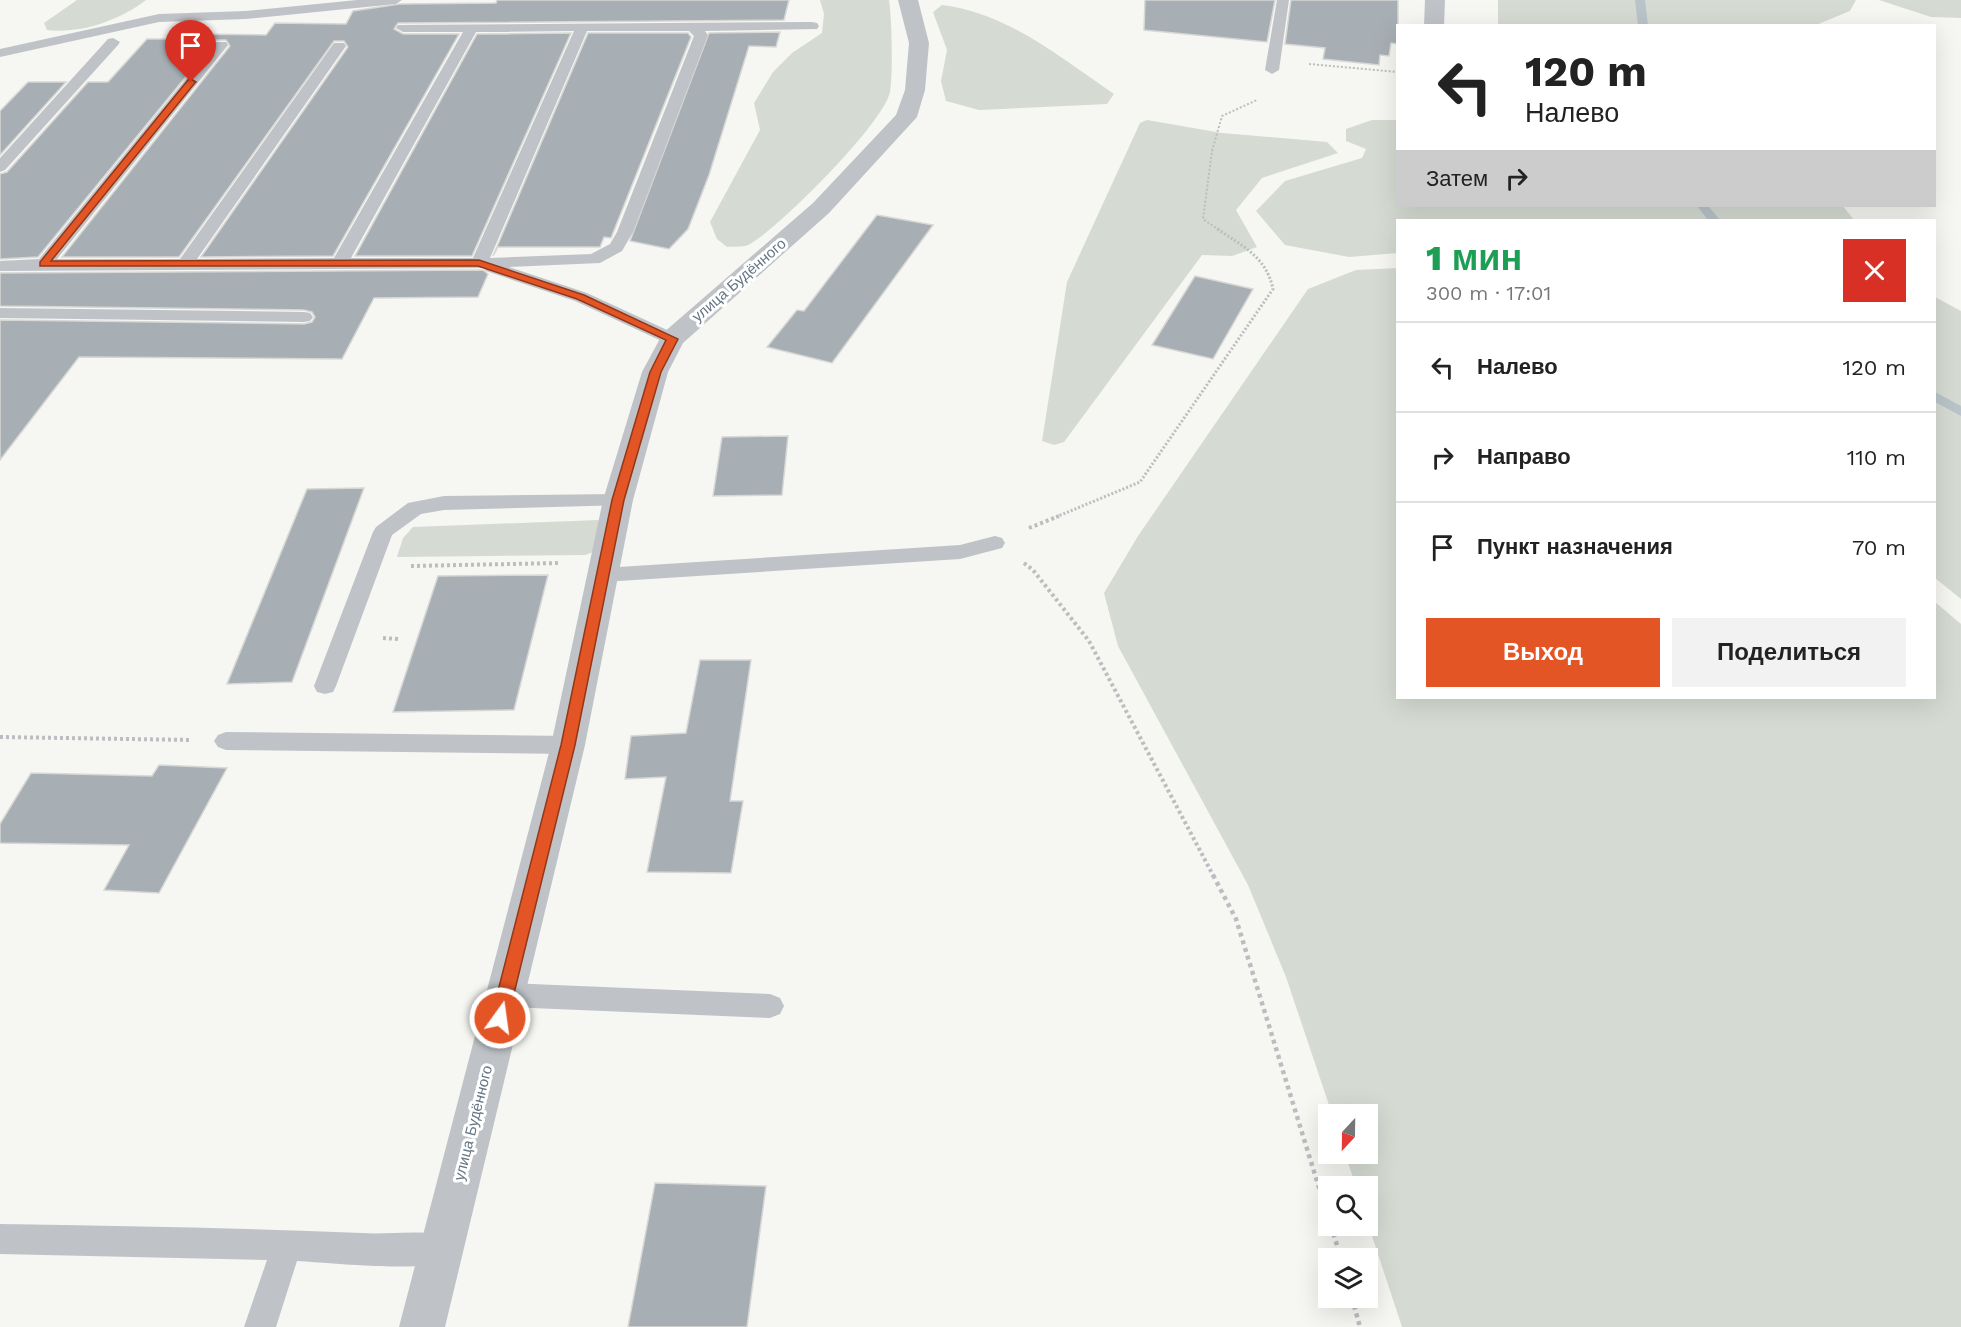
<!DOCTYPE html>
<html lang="ru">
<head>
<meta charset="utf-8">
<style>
	:root { --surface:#fff; --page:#f2f2f2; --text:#222; --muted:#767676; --line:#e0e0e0; --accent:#e35525 }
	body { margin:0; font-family:"Work Sans",sans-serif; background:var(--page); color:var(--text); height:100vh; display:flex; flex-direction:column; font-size:22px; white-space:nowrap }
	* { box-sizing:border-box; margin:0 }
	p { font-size:20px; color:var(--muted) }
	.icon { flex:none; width:33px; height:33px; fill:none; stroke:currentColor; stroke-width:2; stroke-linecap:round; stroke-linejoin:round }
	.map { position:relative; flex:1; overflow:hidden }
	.panel { position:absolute; left:1396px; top:219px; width:540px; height:480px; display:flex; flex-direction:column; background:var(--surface); border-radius:0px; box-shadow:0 6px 24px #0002 }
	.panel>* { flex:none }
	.hud { position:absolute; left:1396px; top:24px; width:540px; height:183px; border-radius:0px; box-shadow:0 6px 24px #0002; background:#fff; color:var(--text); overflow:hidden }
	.needle { width:39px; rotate:202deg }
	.fabs { position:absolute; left:1318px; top:1104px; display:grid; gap:12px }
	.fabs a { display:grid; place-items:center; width:60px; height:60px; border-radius:0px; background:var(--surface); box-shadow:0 6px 24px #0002; font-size:30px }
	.pin { position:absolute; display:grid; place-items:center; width:51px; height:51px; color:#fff; margin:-62px -26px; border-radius:50% 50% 50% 0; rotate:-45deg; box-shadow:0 0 6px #0007 }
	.pin .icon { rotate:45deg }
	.me { position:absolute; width:66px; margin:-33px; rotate:14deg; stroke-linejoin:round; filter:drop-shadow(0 0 4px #0008) }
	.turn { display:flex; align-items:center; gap:21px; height:126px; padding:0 30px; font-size:27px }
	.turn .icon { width:78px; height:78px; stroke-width:2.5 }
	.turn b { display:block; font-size:42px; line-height:51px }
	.then { display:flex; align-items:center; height:57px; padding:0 30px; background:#0003; gap:12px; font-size:22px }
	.round { display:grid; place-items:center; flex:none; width:63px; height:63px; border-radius:0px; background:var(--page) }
	.overview { display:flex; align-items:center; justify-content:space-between; height:102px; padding:0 30px }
	h1 { font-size:36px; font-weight:800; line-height:45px; color:#1e9e55 }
	.action { display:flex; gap:12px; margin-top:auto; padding:12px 30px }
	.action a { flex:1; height:69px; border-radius:0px; background:var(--accent); color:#fff; font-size:24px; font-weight:800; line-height:69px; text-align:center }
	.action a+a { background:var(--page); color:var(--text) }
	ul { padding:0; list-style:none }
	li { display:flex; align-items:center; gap:18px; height:90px; padding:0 30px; border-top:2px solid var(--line) }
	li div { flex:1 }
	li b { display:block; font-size:22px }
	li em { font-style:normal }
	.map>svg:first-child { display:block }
</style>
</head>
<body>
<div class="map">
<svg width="1961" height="1327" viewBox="0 0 1961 1327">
	<rect width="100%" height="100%" fill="#f6f6f2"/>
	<g fill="#d5dbd2">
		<path d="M77,0h69c-26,20 -65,34 -99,30l-3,-7z"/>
		<path d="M820,0h69c3,19 4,74 1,92 -7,32 -110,135 -140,152 -6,4 -16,2 -23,3l-10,-8 -7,-17 50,-92 -6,-27 19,-31 19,-19 30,-20 2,-19z"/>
		<path d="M1498,0h358l-6,11 -34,14 -318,1z"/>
		<path d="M1879,0h82v18l-30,-1z"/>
		<path d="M942,5c66,8 119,53 172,89l-7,10 -128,6 -33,-9 -5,-20 6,-31 -14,-38z"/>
		<path d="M1147,120l75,13 105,9 11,11 -76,25 -26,32 21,37 -25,9 -30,-1 -138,187 -10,3 -12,-4 25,-159 73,-159z"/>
		<path d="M1372,120h26v86h445l11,14h-456v33l-49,4 -64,-12 -29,-34 29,-30 77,-23 4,-9 -20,-8v-12z"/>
		<path d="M1398,268v430h537v-96l26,22v703h-559l-34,-103v-38h-12l-11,-32h23v-40h-36l-46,-137 -38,-92 -130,-239 -14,-53 34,-57 170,-247 48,-19z"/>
		<path d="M1935,297l26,14v288l-26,-21z"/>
		<path d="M599,520l-3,31 -11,4 -188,2 6,-19 10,-11z"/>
	</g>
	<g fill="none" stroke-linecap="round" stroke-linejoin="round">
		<g fill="#b9c4c9" fill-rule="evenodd">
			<path d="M1635,0h10l3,26h-10z"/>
			<path d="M1697,206h11l12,14h-12z"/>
			<path d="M1935,392l26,14v10l-26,-14z"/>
		</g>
	</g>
	<g fill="#a7afb5" stroke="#d7d7d5" stroke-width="1.5">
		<path d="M497,0h292l-5,20 -386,3 -4,6 9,5h56l-126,222 -132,1 147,-210 -4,-6h-10l-155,216h-117l168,-211 -4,-6h-10l-178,217 -38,2v-85l7,-2 81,-90h20l39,-43h39l5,-5 75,1 9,-12 71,1 7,-13 47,-7 96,-1z"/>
		<path d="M1145,0h130l-8,42 -123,-12z"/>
		<path d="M1291,0h107v44l-7,-1 -2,13 -9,-1 -1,10 -56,-6 2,-11 -40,-4z"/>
		<path d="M780,32l-4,15 -27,-1 -40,129 -21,54 -19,20 -39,-8 79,-208z"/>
		<path d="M571,33l-99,223h-117l122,-222z"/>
		<path d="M588,33h100l3,4 -80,201 -7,-1 -4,10h-102l-5,9z"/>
		<path d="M28,82h38l-66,73v-44z"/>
		<path d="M877,215l56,10 -101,138 -65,-16 30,-37 7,1z"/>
		<path d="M483,270l5,4 -10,23 -104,1 -32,61 -263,-2 -79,103v-140l304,4 8,-2 3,-5 -3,-5 -8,-2 -304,-4v-33z"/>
		<path d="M1195,276l58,13 -40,70 -61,-14z"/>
		<path d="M788,436l-6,59 -69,1 9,-59z"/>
		<path d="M364,488l-72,194 -65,2 80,-195z"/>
		<path d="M548,575l-34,135 -121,2 45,-136z"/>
		<path d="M700,660h51l-21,141h13l-12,72 -84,-1 19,-95 -41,2 6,-43 55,-3z"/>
		<path d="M159,765l68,3 -68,125 -55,-3 25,-45 -129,-2v-19l31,-51 121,3z"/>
		<path d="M655,1183l111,3 -19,141h-119z"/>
	</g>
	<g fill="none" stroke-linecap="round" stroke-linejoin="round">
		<g stroke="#bbbdc0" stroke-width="2" stroke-dasharray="2 2" stroke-linecap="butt">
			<path d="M1309,64l89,8"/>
			<path d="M1219,230l-16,-11 9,-68 10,-35 35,-16"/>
		</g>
		<path stroke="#bbbdc0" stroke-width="3" stroke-dasharray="2 2" stroke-linecap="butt" d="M1056,517l84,-35 133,-193c-7,-33 -31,-43 -57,-61"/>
		<g stroke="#bbbdc0" stroke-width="4" stroke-dasharray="3 3" stroke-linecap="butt">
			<path d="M1029,528l30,-12"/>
			<path d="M1024,563l9,7 56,71 125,236"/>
			<path d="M411,566l149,-3"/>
			<path d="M383,638l15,1"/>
			<path d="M0,737l192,3"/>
		</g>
		<g stroke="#bbbdc0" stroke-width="4.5" stroke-dasharray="4 4" stroke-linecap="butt">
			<path d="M1213,875l23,44 93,301"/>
			<path d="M1331,1226l10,32"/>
			<path d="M1352,1298l8,29"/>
		</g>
		<g fill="#bfc3c7" fill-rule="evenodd">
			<path d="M357,0h45l-6,4 -150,15 -87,3 -159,35v-8l159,-35 87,-3z"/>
			<path d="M1277,0h12l-10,70 -7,4 -7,-4z"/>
			<path d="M812,22l5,1 2,3 -2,3 -112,2 3,4 -75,197 -11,19 -22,12 -91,4 78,26 91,42 3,4 -3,4h-12l-91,-42 -89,-30 -2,-3 -484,3v-10l39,-2 177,-217h10l2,3 -171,214h123l154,-216h10l2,3 -149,213 137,-1 129,-226h-60l-7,-4 2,-3zM574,31l-101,227h-122l125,-226zM587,31h102l5,5 -77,196 -7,12 -19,10 -101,4z"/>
			<path d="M113,38l7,4 -2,3 -113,125 -5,2v-14l108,-119z"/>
			<path d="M0,308l304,4 6,1 3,4 -3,4 -6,1 -304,-4z"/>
			<path d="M618,494l7,1 3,5 -3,5 -181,5 -23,4 -29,21 -56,151 -3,6 -8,2 -8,-2 -3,-6 59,-154 3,-5 32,-24 36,-7z"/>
			<path d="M995,536l7,2 3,5 -3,5 -42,11 -357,23 -8,-2 -3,-5 3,-5 8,-2 357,-23z"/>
			<path d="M226,732l342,4 8,3 4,6 -4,6 -8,3 -342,-4 -8,-3 -4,-6 4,-6z"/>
			<path d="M506,983l264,11 10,4 4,8 -4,8 -10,4 -264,-11 -10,-4 -4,-8 4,-8z"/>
			<path d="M0,1224c121,2 242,4 362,9 27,2 67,-5 91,5l4,11 -4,11c-32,13 -118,3 -156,1l-21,66h-32l23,-67 -267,-6z"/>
		</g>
		<g fill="#bfc3c7" fill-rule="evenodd">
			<path d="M898,0h20l11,43 -4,47 -8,27 -88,96 -146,130 -15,29 -35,128 -48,245 -140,582h-46l152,-582 52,-245 39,-128 21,-39 150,-130 83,-88 9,-25 4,-47z"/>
			<path d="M1425,0h20l-1,26h-20z"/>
		</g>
	</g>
	<path fill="#e35525" stroke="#943718" stroke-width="1.5" d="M191,79l5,3 -2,2 -143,177 428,-1 105,35 94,44 -17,33 -37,128 -49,245 -67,273 -2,5 -6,3 -6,-3 -3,-5 70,-273 51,-245 38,-128 16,-32 -89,-41 -99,-33h-438v-4l148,-182z"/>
	<g text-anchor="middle" stroke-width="6" stroke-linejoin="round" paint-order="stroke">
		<g font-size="15" fill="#657584" stroke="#fff">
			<text transform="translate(739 280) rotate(-41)" y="5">улица Будённого</text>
			<text transform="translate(473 1123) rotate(-76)" y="5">улица Будённого</text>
		</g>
	</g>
</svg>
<div class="fabs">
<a><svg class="needle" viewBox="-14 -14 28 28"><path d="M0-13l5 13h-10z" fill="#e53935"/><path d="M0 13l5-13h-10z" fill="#767676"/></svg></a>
<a><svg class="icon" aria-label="search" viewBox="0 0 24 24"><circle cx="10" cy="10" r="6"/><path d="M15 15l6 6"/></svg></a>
<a><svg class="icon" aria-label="layers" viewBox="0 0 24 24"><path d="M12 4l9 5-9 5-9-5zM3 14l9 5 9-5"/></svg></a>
</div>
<div class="pin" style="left:191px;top:82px;background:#d93025"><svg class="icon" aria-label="arrive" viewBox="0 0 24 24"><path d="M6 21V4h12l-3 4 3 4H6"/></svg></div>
<svg class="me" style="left:500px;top:1018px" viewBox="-20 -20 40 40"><circle r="17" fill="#e35525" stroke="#fff" stroke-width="3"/><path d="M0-11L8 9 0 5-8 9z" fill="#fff"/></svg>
<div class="hud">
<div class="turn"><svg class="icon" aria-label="left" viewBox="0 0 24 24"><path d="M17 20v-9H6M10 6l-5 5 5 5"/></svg><div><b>120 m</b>Налево</div></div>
<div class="then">Затем<svg class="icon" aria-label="right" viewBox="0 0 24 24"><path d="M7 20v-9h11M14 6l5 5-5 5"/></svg></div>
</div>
<section class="panel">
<div class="overview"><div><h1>1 мин</h1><p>300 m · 17:01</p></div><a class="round" style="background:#d93025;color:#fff"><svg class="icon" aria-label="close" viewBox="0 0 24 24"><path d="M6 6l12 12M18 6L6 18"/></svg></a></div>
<ul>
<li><svg class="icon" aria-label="left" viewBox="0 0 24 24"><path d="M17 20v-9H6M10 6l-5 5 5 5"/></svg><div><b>Налево</b></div><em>120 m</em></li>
<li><svg class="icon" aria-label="right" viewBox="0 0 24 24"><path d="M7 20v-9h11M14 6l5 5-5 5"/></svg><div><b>Направо</b></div><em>110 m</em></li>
<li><svg class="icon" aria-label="arrive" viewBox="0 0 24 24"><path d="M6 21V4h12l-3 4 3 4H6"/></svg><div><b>Пункт назначения</b></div><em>70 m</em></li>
</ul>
<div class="action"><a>Выход</a><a>Поделиться</a></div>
</section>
</div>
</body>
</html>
